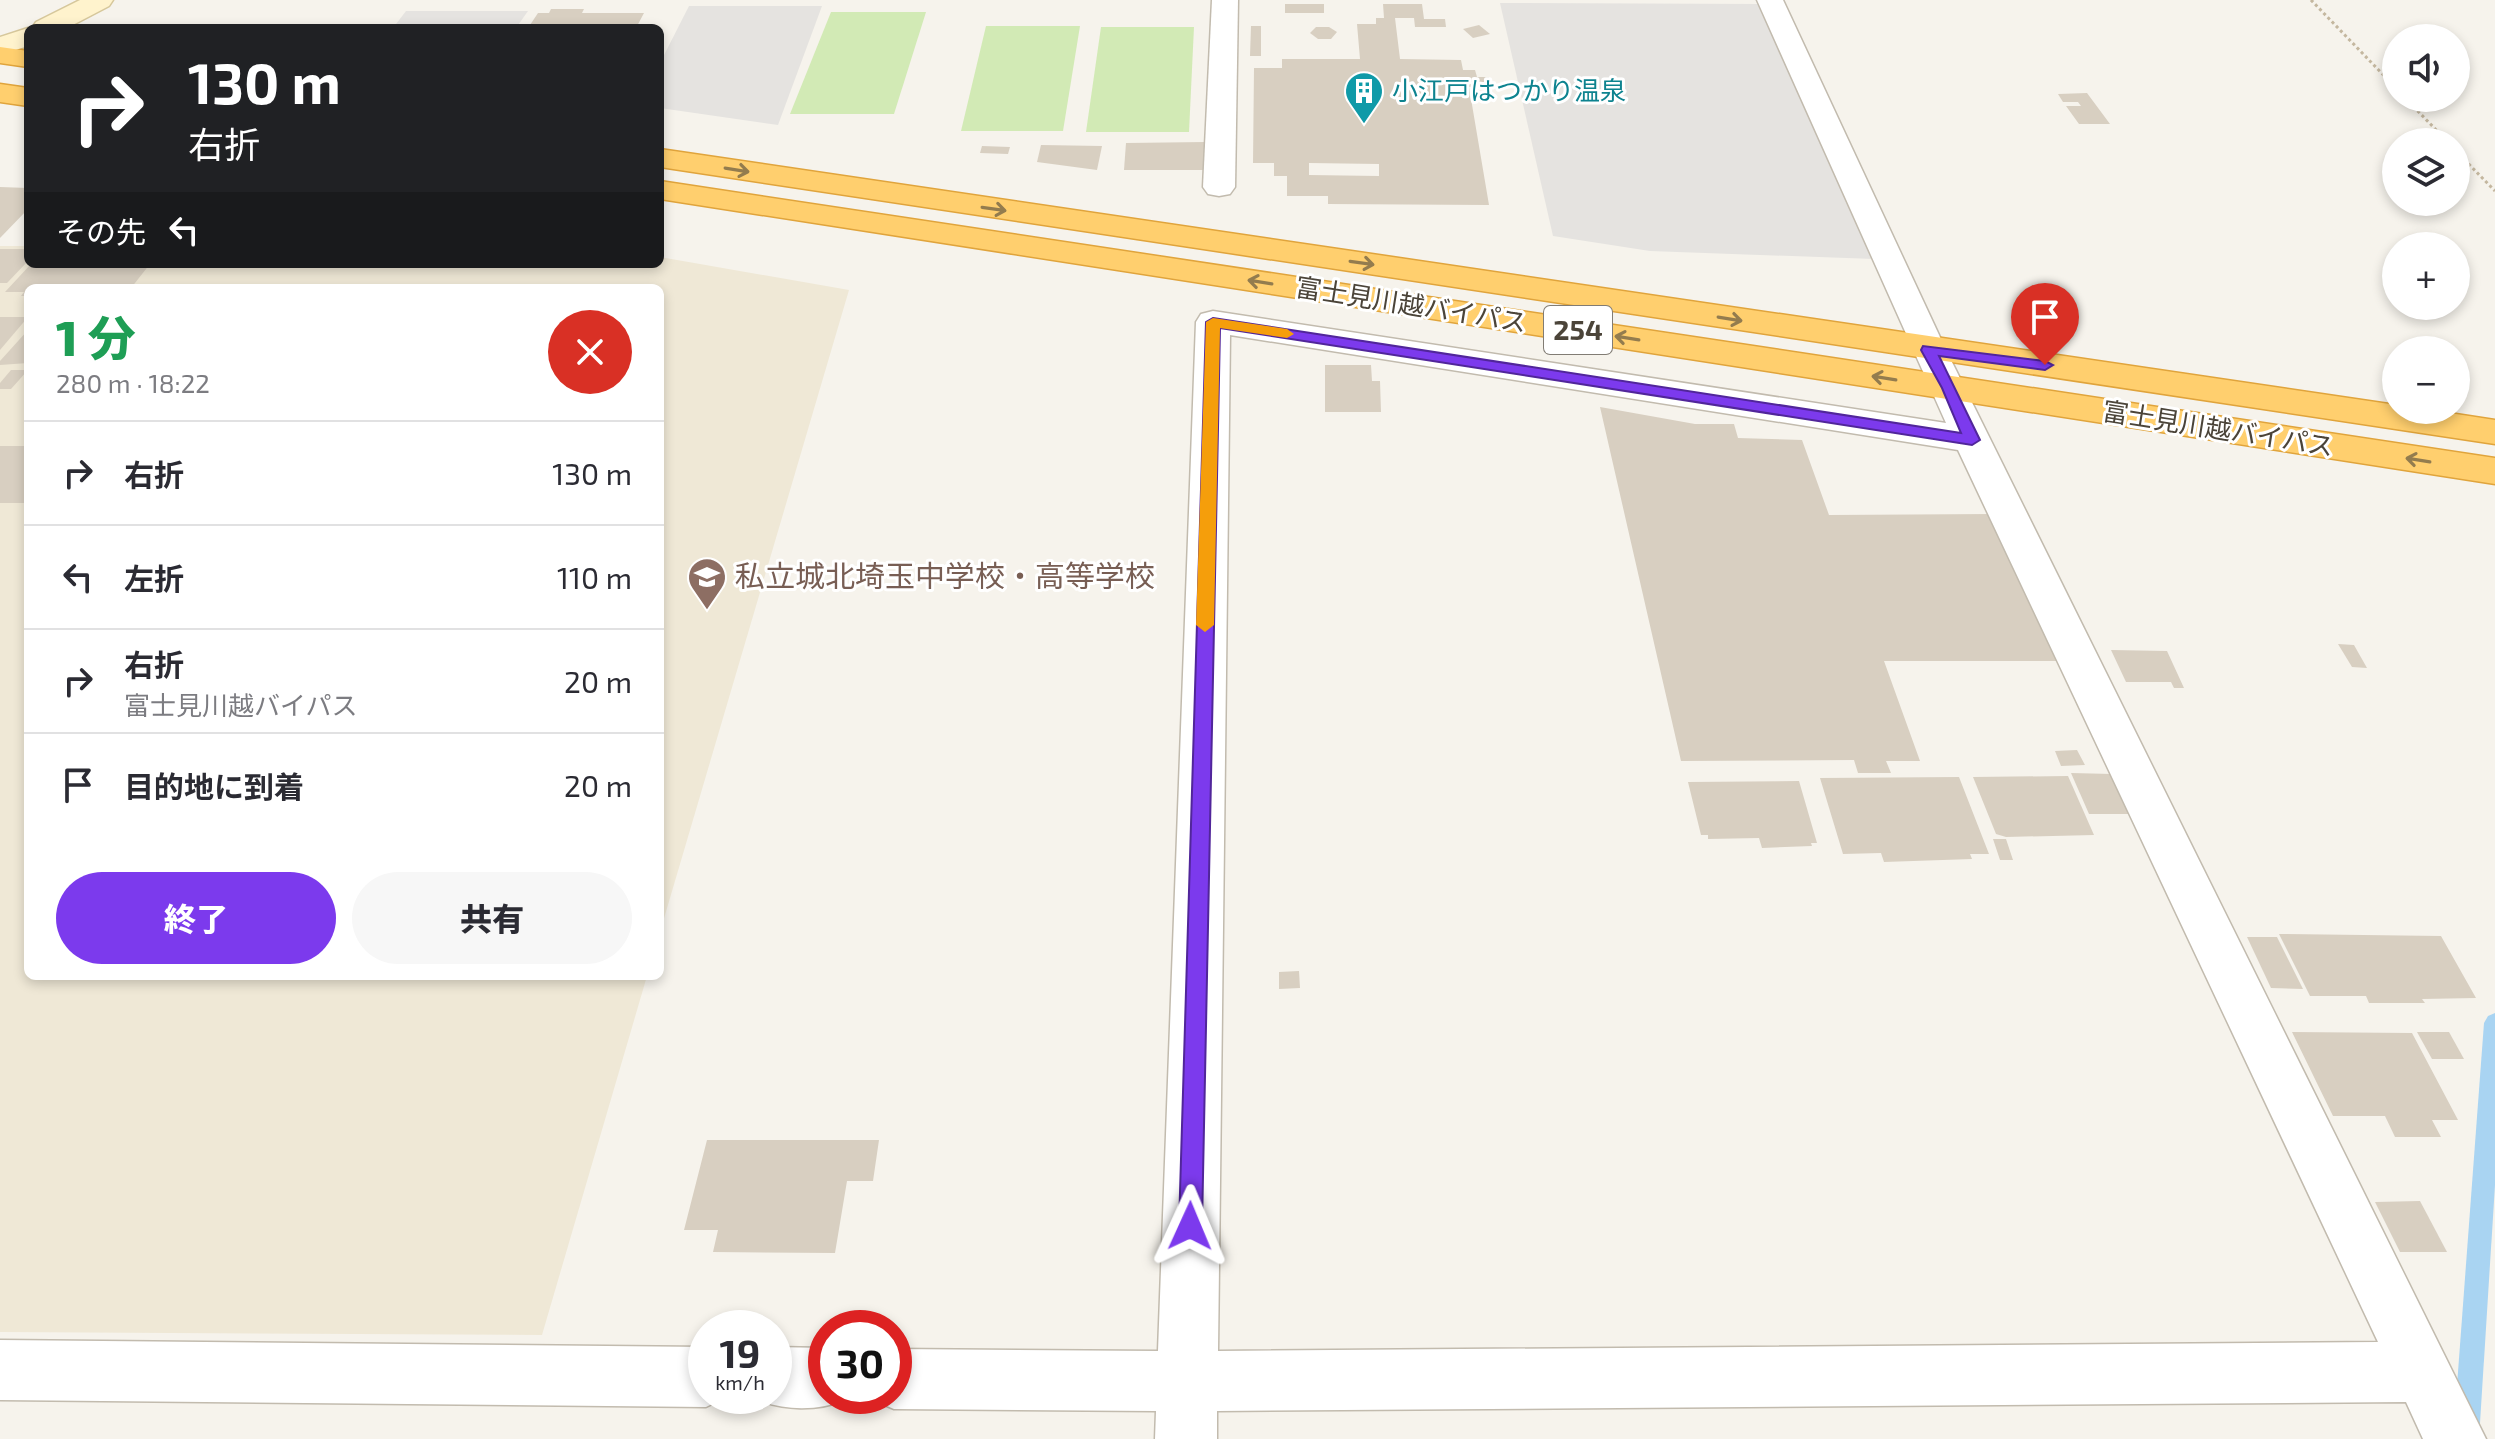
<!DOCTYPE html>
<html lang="ja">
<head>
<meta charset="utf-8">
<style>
	:root { --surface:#fff; --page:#f7f7f7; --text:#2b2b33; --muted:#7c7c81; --line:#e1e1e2; --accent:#7c3aed }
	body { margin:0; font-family:"Exo 2","Noto Sans JP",sans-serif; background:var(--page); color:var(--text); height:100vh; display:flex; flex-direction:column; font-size:30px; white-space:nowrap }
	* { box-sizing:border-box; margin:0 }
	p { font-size:26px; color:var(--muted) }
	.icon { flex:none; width:44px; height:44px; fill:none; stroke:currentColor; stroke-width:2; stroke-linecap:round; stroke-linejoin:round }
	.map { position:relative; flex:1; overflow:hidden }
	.panel { position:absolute; left:24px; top:284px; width:640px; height:696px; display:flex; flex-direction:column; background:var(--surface); border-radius:12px; box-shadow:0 4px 12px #0003 }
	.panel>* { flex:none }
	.banner { position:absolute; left:24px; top:24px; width:640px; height:244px; border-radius:12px; box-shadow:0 4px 12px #0003; background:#202124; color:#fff; overflow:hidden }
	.controls { position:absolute; left:2382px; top:24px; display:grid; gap:16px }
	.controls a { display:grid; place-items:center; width:88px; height:88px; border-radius:50%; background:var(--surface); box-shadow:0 4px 12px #0003; font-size:40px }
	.speed { position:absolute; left:688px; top:1310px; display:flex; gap:16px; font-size:40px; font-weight:700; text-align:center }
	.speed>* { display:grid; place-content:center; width:104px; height:104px; border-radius:50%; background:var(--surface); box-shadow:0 4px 12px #0003; line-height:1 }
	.speed small { font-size:20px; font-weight:400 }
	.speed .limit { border:12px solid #d22; background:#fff; color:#111 }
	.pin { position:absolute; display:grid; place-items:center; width:68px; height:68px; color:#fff; margin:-82px -34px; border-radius:50% 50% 50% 0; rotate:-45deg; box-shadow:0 0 8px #0007 }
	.pin .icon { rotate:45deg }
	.me { position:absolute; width:88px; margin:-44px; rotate:1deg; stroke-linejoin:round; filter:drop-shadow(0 0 6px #0008) }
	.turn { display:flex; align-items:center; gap:28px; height:168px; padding:0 32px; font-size:36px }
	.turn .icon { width:104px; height:104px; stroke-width:2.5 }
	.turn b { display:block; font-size:56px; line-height:68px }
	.then { display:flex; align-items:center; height:76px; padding:0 32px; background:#0003; gap:16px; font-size:30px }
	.round { display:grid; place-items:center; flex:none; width:84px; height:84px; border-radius:42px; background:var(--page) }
	.headline { display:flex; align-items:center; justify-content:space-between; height:136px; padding:0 32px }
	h1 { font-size:48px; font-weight:800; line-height:60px; color:#1e9e55 }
	.cta { display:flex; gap:16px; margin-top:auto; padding:16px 32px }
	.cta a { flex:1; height:92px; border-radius:48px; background:var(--accent); color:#fff; font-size:32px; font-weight:800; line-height:92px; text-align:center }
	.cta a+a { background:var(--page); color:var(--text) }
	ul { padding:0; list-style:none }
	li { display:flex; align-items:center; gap:24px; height:104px; padding:0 32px; border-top:2px solid var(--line) }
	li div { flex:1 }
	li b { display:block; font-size:30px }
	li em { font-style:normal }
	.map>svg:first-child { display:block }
</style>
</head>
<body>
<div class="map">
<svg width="2495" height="1439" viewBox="0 0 2495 1439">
	<rect width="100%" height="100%" fill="#f6f3ec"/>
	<path fill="#efe8d6" d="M0,246h28v18h632v-7l189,33 -189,642v-644h-632v688h619l-105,359 -542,-3z"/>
	<g fill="#d2eab5">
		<path d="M831,12h95l-32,102h-104z"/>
		<path d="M986,26h94l-17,105h-102z"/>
		<path d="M1101,27h93l-5,105h-103z"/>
	</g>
	<g fill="#e5e3e0">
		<path d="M1500,3l259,1 115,255 -224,-8 -97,-15z"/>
		<path d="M689,6h133l-44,119 -118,-17v-45z"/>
		<path d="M406,11h122l-12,17h-123z"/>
	</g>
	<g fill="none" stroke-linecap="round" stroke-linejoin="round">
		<path fill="#a9d4f2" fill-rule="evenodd" d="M2495,1013v172l-16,254h-26l31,-416 4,-7z"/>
	</g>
	<g fill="#d8cfc1" fill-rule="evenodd">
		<rect x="1285" y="4" width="39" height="9"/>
		<path d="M1383,4h39l2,15h21l1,8h-31l-1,-9h-19l5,41 61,1 2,10h12l2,7h12l2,11 -22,-1 20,118 -161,-1v-8h-41v-20h-13v-13h-21l1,-95h28v-9h78l-3,-35h19v-6h8zM1309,163l70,1v12l-70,-1z"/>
		<path d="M551,9h33l-2,4h62l-8,15h-108l10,-15h11z"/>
		<path d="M1479,25l11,9 -17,4 -10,-9z"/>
		<path d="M1251,26h10v30h-11z"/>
		<path d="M1316,27h13l8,5 -6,7h-13l-8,-6z"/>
		<path d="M2087,93l23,31h-31l-13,-18h15l-3,-4h-15l-5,-8z"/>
		<path d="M1205,142v28h-81l2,-27z"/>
		<path d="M1041,145l61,1 -5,24 -60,-8z"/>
		<path d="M982,146l28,1 -2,7 -28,-1z"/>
		<path d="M0,187l28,1v21l-28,29z"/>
		<path d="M0,249h28v12l-21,22h-7z"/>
		<path d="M31,264h119l-19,24h-103v8h-7l3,-4h-19z"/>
		<path d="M0,317h28l-28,33z"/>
		<path d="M28,330v33l-28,2v-4z"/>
		<path d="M1325,365h46l1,16h8l1,31h-56z"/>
		<path d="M11,370h17l-17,19h-11v-6z"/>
		<path d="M1600,407l95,17h39l4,14 64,2 27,75 163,-1 68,147h-176l36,100h-34l5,12h-33l-4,-13 -173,1z"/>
		<rect x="0" y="446" width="28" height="57"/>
		<path d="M2338,644l16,1 13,23 -15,-1z"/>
		<path d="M2111,650l56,1 17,37h-10l-3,-6h-45z"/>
		<path d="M2077,750l8,15 -24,1 -6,-15z"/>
		<path d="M2071,773l41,1 18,40h-41z"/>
		<path d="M2068,776l26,59 -88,2 -10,-3 -23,-57z"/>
		<path d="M1959,777l30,77h-19l2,5 -88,3 -3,-9 -38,1 -23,-76z"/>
		<path d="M1799,781l18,62h-6l1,3 -50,2 -3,-10 -51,1v-4h-7l-13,-53z"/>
		<path d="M1993,839h13l7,21h-13z"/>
		<path d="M2279,934l162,2 35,62 -54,1 3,4h-56l-3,-7h-56z"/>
		<path d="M2247,937h30l26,52 -32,-1z"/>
		<path d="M1299,971l1,17 -21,1v-17z"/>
		<path d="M2292,1032l120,1 46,87h-26l9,17h-46l-10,-21h-52z"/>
		<path d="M2417,1032h32l15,27h-32z"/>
		<path d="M707,1140h172l-6,41h-26l-12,72 -122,-1 5,-22h-34z"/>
		<path d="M2420,1201l27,51h-47l-25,-50z"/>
	</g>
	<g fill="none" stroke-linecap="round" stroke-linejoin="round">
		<g stroke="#c2bbae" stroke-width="3">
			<g id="street">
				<path d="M1212,0h26l-3,187 -5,7 -11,2 -11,-2 -5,-7z"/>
				<path d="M1757,0h26l163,350 540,1089h-63l-17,-37 -1189,9v28h-62l1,-28 -262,-2 -21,-9 -2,-4h23v-47l264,2 38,-1029 5,-8 12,-3 733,112zM1230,335l728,115 420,892 -1160,9z"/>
				<path d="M0,1340l706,7v49h22l-22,11 -706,-7z"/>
				<path d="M774,1347l52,1v48h23l-2,3c-30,13 -64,12 -94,-1l-1,-2h22z"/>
			</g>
		</g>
		<g stroke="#d6c79b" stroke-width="3">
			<g id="secondary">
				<path d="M80,0h33l-4,6 -42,22h-35l4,-6z"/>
				<path d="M28,28v18l-28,9v-18z"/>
			</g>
		</g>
		<g stroke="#e0a43c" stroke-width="3">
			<g id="highway">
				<path d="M0,47l28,4v16l-28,-4z"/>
				<path d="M0,84l28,4v18l-28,-4z"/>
				<path d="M660,149l1736,256v5h34l65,10v24l-1835,-277z"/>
				<path d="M660,181l1835,277v26l-1835,-285z"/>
			</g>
		</g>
		<g stroke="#c4b79f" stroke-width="3" stroke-dasharray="3 3" stroke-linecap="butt">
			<path d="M2311,0l85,88"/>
			<path d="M2405,98l43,44"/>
			<path d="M2456,151l39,40"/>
		</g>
		<use href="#street" fill="#fff" fill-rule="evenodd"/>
		<use href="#secondary" fill="#fff3cd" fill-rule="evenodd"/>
		<use href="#highway" fill="#ffcf6e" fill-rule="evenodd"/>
	</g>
	<defs><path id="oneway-shaft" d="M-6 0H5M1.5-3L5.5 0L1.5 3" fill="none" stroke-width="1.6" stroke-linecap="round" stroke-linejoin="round" transform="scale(2)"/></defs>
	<g stroke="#937c4e">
		<use href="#oneway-shaft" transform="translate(737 170) rotate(9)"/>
		<use href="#oneway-shaft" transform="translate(994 209) rotate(8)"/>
		<use href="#oneway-shaft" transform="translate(1362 263) rotate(8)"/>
		<use href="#oneway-shaft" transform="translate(1260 282) rotate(-171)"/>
		<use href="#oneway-shaft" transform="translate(1730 319) rotate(9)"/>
		<use href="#oneway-shaft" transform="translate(1627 338) rotate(-171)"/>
		<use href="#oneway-shaft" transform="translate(1884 378) rotate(-171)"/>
		<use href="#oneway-shaft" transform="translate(2418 460) rotate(-171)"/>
	</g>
	<path fill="#7c3aed" stroke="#51269a" stroke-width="2" d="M1213,318l748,115 -19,-45 -21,-38 2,-4 122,15 8,4 -8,5 -106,-14 41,84 -8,5 -752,-117 -18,898 -4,8 -8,3 -8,-3 -3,-8 27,-904z"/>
	<path fill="#f59e0b" d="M1213,318l74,11 7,5 -7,4 -67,-10 -6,297 -9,7 -9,-7 10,-303z"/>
	<defs>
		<g id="building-pin" transform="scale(2)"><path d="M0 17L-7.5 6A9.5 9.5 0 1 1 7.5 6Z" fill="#0f9aa8" stroke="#fff"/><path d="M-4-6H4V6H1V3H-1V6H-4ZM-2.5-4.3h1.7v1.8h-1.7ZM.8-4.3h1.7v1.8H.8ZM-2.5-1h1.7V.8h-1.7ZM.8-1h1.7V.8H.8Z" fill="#fff"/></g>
		<g id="school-pin" transform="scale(2)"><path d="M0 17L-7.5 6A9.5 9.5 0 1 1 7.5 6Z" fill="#8d6e63" stroke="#fff"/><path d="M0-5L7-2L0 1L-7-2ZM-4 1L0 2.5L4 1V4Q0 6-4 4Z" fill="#fff"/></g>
	</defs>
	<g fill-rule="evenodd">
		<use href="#building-pin" x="1364" y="91"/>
		<use href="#school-pin" x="707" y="577"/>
	</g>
	<g text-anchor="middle" stroke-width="6" stroke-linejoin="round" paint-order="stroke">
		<g font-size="26" fill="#0d838f" stroke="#fff" text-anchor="start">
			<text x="1392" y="100">小江戸はつかり温泉</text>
		</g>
		<g font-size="26" fill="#4b4439" stroke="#fff">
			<text transform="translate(1411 305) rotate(9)" y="9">富士見川越バイパス</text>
			<text transform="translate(2218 429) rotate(9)" y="9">富士見川越バイパス</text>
		</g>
		<rect fill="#fff" stroke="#817c74" stroke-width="2" x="1544" y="306" width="68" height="48" rx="6"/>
		<g font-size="28" font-weight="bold" fill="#4b4439">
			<text x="1578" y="340">254</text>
		</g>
		<g font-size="30" fill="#785e54" stroke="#fff" text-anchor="start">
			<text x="735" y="587">私立城北埼玉中学校・高等学校</text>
		</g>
	</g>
</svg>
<div class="controls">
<a><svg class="icon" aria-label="sound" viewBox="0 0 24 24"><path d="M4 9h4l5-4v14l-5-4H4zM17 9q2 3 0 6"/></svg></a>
<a><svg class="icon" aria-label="layers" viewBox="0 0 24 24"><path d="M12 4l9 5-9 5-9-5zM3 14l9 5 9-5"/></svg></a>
<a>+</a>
<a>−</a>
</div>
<div class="speed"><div>19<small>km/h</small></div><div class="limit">30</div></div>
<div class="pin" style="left:2045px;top:365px;background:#d93025"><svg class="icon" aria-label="arrive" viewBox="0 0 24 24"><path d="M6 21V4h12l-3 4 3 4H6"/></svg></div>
<svg class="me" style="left:1190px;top:1226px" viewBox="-20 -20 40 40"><path d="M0-17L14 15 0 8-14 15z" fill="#7c3aed" stroke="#fff" stroke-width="4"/></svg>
<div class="banner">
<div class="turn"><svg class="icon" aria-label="right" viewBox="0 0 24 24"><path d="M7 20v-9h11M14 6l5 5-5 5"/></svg><div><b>130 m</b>右折</div></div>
<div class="then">その先<svg class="icon" aria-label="left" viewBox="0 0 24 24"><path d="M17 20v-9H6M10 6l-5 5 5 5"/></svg></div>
</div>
<section class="panel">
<div class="headline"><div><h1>1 分</h1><p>280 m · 18:22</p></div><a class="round" style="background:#d93025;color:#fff"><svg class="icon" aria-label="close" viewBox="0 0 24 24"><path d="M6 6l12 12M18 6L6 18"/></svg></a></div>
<ul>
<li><svg class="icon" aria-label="right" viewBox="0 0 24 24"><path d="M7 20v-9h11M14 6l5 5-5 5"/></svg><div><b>右折</b></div><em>130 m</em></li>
<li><svg class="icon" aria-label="left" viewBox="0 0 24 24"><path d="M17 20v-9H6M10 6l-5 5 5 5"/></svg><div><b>左折</b></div><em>110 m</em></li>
<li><svg class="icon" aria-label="right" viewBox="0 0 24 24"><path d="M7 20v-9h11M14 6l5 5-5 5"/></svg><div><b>右折</b><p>富士見川越バイパス</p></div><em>20 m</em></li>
<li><svg class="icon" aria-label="arrive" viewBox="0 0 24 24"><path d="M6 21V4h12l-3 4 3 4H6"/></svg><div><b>目的地に到着</b></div><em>20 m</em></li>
</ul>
<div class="cta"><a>終了</a><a>共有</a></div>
</section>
</div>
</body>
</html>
